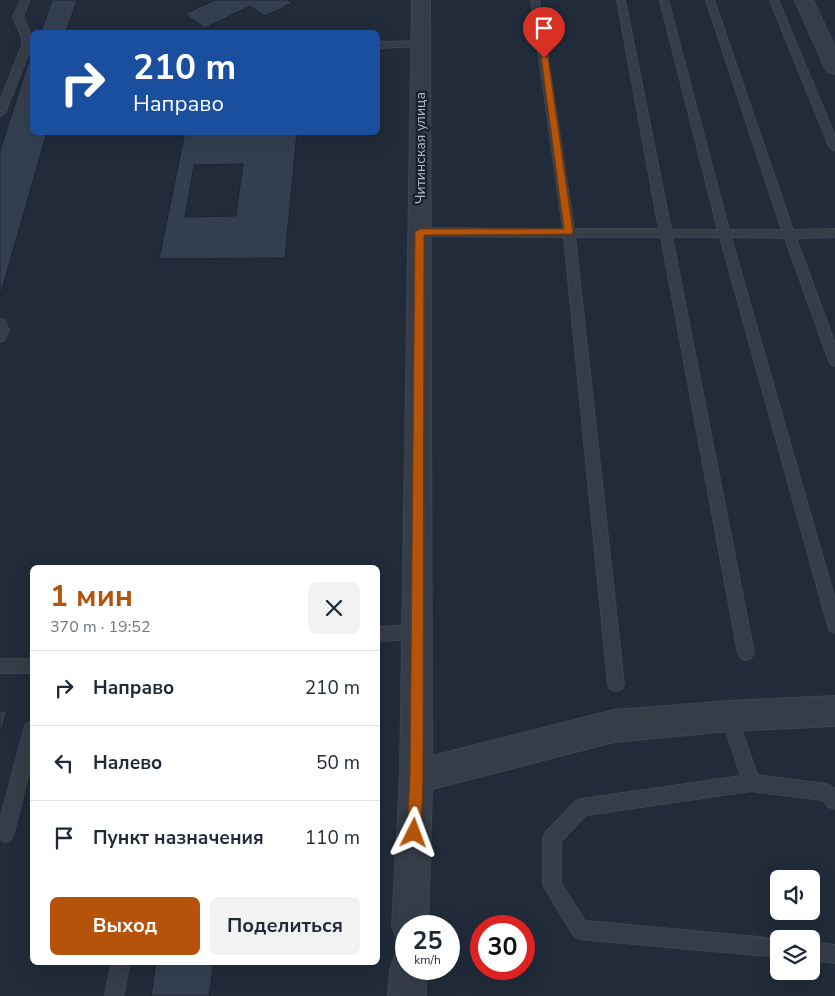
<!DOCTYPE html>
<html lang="ru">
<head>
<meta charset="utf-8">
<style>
	:root { --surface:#fff; --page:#f2f2f3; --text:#1f2937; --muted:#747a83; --line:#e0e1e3; --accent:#b45309 }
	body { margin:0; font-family:"Nunito Sans",sans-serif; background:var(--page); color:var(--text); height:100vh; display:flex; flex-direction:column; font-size:19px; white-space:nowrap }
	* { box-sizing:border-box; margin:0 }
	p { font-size:16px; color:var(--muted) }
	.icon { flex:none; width:28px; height:28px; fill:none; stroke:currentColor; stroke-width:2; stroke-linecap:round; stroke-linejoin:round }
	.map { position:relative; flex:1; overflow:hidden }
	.panel { position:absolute; left:30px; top:565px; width:350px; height:400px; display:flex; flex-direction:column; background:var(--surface); border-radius:8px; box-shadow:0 5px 20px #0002 }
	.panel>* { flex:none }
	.guide { position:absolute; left:30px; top:30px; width:350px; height:105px; border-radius:8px; box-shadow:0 5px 20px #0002; background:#1a4fa0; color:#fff; overflow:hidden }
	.buttons { position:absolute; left:770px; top:870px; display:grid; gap:10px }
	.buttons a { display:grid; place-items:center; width:50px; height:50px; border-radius:8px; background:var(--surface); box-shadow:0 5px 20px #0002; font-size:25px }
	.speed { position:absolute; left:395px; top:915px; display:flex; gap:10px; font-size:25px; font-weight:700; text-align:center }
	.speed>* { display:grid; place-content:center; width:65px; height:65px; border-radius:50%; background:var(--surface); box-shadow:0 5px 20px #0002; line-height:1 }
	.speed small { font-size:12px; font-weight:400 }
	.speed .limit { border:8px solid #d22; background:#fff; color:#111 }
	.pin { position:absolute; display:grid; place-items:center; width:42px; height:42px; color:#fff; margin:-51px -21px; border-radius:50% 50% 50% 0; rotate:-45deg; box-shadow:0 0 5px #0007 }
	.pin .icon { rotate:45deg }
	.me { position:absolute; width:55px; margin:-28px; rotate:3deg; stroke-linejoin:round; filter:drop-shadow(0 0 4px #0008) }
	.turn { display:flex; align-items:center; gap:18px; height:105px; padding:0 20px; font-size:22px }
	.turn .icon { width:65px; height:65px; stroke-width:2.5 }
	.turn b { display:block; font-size:35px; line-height:42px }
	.round { display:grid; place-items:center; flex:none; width:52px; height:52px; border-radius:8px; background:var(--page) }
	.headline { display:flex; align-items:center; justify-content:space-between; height:85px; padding:0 20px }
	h1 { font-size:30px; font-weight:700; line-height:38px; color:var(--accent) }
	.primary-button { display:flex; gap:10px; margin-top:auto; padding:10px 20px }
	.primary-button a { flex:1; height:58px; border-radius:8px; background:var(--accent); color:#fff; font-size:20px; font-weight:700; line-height:58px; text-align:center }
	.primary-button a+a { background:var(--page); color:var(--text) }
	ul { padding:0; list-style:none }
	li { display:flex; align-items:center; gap:15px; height:75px; padding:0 20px; border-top:1px solid var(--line) }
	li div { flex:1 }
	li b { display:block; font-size:19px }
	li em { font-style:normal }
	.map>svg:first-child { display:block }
</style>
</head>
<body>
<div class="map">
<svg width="835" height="996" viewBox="0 0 835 996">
	<rect width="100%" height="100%" fill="#212b39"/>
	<g fill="#333f50" stroke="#1c2430" fill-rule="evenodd">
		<path d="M52,0h25l-11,32h-25z"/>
		<path d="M215,0h73l4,3 -27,13 -15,-10 -45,22 -20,-14z"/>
		<path d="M31,54l1,78h15l-47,164v-145z"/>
		<path d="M185,132h112l-12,126 -126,1zM243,164l-7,52 -51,1 9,-52z"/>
		<path d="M0,711h7l-7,23z"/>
		<path d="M156,962h58l-5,34h-58z"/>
	</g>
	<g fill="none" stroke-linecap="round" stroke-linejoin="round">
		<g stroke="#3e4652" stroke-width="2">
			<g id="lane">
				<path d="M21,0h8l-6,17 9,21v7l-27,68 -5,3v-15l22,-56v-7l-9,-21z"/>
				<path d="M531,0h8l35,229h85l-42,-229h8l46,230h47l-58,-230h8l61,230h53l-76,-230h8l79,230 42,-1v8l-39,1 39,106v22l-4,-2 -2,-3 -44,-123 -54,-1 104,363v33l-5,-2 -2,-5 -108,-389h-48l82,416 -3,5 -5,2 -5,-2 -3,-5 -77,-416h-86l49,447 -2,5 -6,2 -6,-2 -2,-5 -44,-447 -144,-1 -6,-4 6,-4 143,1z"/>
				<path d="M770,0h8l57,136v15l-5,-3z"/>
				<path d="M421,41l3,1v4l-46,2v-6z"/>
				<path d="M0,319l4,1 5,10 -5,10 -4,2z"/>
				<path d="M417,625l5,2 3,5 -3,5 -5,2 -39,2v-14z"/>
				<rect x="0" y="659" width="32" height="14"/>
				<path d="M729,708l6,3 2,5 20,59 70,9 8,5v20l-6,-2 -6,-7 -72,-9 -165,24 -25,26v42l24,38 194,18v18l-199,-18 -6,-3 -31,-51v-47l3,-6 30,-31 6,-2 159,-23 -20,-60 2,-5z"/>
				<path d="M32,722v37l-18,74 -3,6 -6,3 -5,-3v-19l24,-90 2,-6z"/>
				<path d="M811,942l24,3v18l-24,-3z"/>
				<path d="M112,962h18l-7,34h-18z"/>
			</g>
		</g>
		<g stroke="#3e4652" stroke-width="2">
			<g id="street">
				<path d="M412,0h18l2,756 182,-46 115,-9 106,-5v30l-106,5 -115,11 -182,47 -4,137h-22v16l-9,-3 -5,-13 8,-149z"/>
				<path d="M795,0h18l22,47v27l-7,-2 -3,-4z"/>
				<path d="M406,951v18h20v27h-38l2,-27 5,-13z"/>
			</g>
		</g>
		<use href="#lane" fill="#353d49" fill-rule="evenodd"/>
		<use href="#street" fill="#353d49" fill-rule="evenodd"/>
	</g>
	<path fill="#b45309" stroke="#753606" d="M541,56l7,2 25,174 -1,2 -148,1 -1,542 -2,56 -2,5 -5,2 -5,-2 -2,-5 3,-56 5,-545 5,-3h144z"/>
	<g text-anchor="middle" stroke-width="5" stroke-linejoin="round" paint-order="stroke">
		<g font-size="14" fill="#afb7c5" stroke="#1a222e">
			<text transform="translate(420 148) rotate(-90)" y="5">Читинская улица</text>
		</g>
	</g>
</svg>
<div class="buttons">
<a><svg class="icon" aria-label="sound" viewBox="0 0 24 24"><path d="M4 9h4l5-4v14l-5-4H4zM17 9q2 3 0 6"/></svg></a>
<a><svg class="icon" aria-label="layers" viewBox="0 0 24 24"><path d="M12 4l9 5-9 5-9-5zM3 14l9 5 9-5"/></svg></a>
</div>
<div class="speed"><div>25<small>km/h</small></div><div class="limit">30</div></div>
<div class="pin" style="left:544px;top:58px;background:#d93025"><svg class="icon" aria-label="arrive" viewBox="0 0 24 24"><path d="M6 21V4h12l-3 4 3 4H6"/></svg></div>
<svg class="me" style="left:414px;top:833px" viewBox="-20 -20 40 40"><path d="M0-17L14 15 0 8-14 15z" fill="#b45309" stroke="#fff" stroke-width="4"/></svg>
<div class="guide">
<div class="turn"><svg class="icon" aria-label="right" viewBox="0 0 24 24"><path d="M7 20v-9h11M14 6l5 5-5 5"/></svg><div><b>210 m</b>Направо</div></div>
</div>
<section class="panel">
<div class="headline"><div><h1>1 мин</h1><p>370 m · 19:52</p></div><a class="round"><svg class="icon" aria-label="close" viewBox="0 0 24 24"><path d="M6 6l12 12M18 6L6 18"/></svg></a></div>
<ul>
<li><svg class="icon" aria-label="right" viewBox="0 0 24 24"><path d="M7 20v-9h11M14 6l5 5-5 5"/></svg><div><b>Направо</b></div><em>210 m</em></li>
<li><svg class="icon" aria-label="left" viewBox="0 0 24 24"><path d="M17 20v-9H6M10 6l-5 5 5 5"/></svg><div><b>Налево</b></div><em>50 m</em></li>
<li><svg class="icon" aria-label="arrive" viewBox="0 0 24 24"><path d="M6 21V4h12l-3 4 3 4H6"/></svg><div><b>Пункт назначения</b></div><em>110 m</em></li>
</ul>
<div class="primary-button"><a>Выход</a><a>Поделиться</a></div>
</section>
</div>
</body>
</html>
